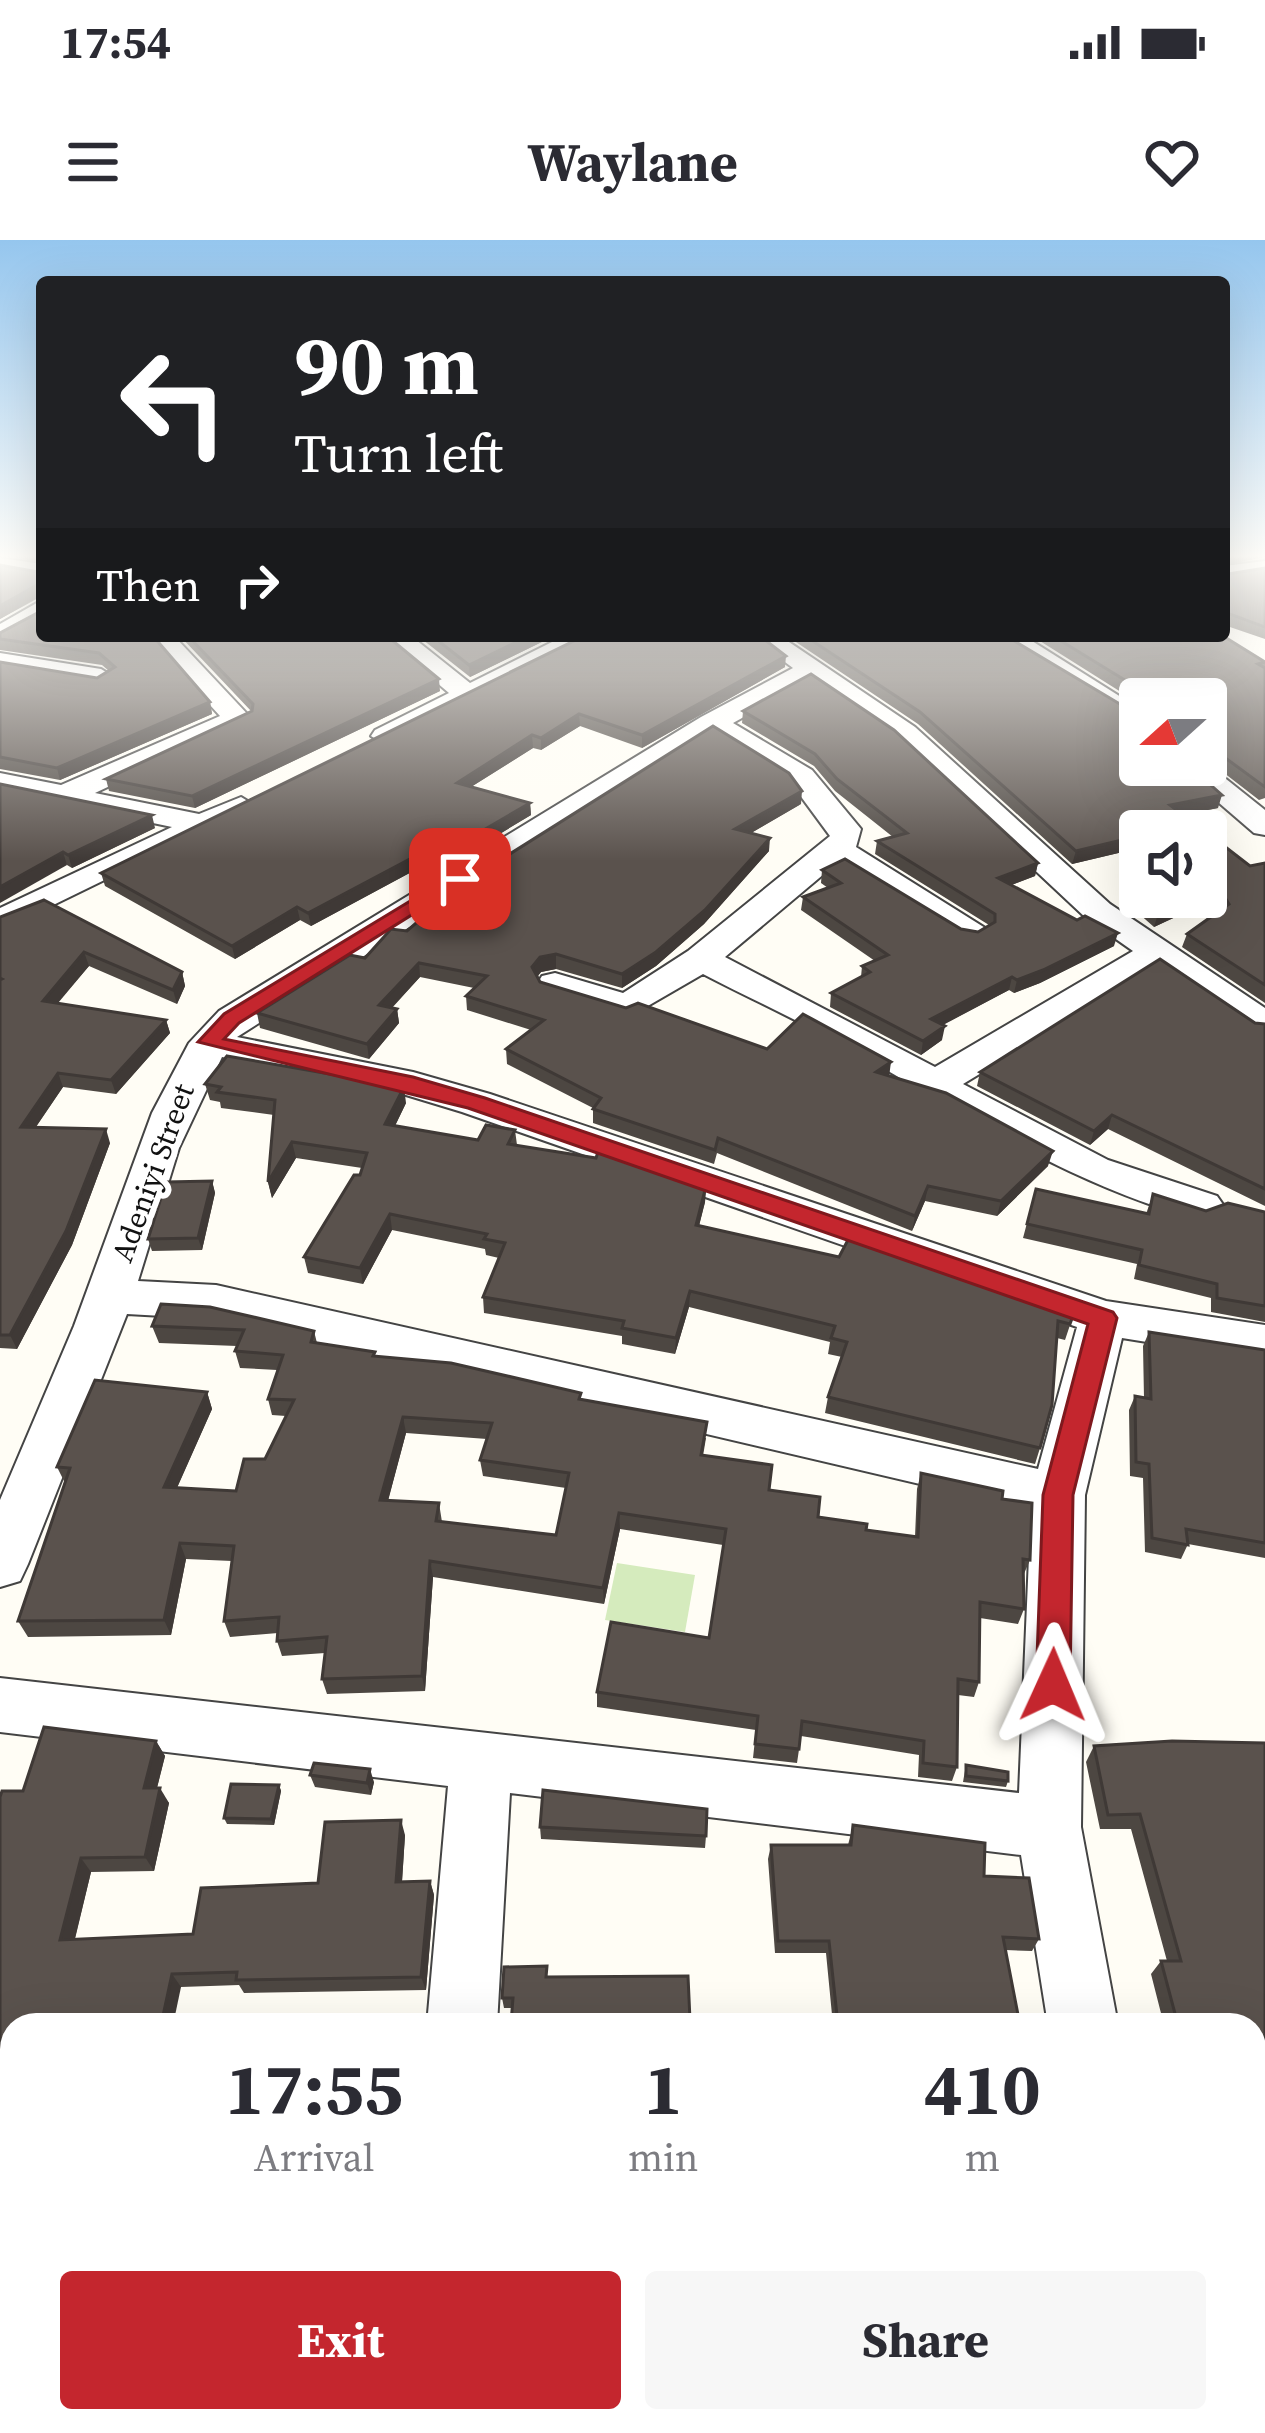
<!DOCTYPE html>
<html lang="en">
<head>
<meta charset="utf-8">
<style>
	:root { --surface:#fff; --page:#f7f7f7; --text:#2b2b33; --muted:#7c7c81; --accent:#c4262e }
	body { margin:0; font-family:"Source Serif 4",serif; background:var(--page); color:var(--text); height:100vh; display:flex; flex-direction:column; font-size:45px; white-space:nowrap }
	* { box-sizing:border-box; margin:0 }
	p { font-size:39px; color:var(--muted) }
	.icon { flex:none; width:66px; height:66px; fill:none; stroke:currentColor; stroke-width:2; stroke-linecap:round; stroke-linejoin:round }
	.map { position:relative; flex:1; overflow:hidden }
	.panel { position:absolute; left:0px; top:1773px; width:1266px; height:420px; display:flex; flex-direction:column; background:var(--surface); border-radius:36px 36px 0 0; box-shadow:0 12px 48px #0002 }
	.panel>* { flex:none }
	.banner { position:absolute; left:36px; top:36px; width:1194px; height:366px; border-radius:12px; box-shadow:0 12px 48px #0002; background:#202124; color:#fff; overflow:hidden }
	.needle { width:78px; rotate:249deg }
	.tools { position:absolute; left:1119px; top:438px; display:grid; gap:24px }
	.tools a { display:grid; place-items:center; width:108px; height:108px; border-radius:12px; background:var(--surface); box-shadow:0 12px 48px #0002; font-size:60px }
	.pin { position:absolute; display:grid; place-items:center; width:102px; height:102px; color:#fff; margin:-51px; border-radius:24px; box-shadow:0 6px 18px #0006 }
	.me { position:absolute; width:132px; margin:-66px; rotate:1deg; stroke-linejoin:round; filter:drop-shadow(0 0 9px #0008) }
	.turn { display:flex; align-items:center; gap:42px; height:252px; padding:0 60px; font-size:54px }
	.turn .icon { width:156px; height:156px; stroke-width:2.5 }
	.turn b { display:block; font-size:84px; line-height:102px }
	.then { display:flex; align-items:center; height:114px; padding:0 60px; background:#0003; gap:24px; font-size:45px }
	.eta { display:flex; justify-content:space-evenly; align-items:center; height:204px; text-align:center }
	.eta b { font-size:72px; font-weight:700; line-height:84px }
	.action { display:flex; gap:24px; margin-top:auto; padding:24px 60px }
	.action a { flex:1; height:138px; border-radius:12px; background:var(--accent); color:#fff; font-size:48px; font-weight:700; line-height:138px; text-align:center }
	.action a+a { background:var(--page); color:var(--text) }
	.status { display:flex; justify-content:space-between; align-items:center; height:84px; padding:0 60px; background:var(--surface); direction:ltr }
	.status svg { height:33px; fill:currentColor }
	header { display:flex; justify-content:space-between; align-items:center; height:156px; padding:0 60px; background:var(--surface); font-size:54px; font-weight:700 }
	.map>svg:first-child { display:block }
</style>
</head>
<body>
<div class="status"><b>17:54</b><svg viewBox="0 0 49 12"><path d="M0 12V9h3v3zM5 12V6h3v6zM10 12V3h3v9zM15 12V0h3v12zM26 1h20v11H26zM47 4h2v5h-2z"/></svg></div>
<header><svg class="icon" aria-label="menu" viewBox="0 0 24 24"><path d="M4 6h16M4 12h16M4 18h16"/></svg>Waylane<svg class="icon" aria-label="heart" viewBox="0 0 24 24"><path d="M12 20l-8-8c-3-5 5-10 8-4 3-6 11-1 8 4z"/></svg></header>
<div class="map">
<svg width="1265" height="2193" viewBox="0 0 1265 2193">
	<rect width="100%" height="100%" fill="#fffdf5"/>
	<path fill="#d5ebbd" d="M617,1323l78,12 -10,57 -80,-12z"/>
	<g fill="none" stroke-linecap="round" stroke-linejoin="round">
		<g stroke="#444" stroke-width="4">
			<g id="minor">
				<path d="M0,318l42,6v14l-42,-6z"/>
				<path d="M1265,321v14l-41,5v-14z"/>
				<path d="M42,360v18l-42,25v-19z"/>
				<path d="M147,396h27l78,83 -157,74 104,21 42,-17 15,9 -256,125v-23l172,-81 -172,-36v-18l61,12 159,-69z"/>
				<path d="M382,396h29l59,47 94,-47h33l-212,109 -14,-9 4,-6 74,-37z"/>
				<path d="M750,396h30l135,91 195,177 155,104v28l-13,-3 -96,-66 -193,117 145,76 109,36 7,10 -7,10 -15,5c-138,-39 -231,-103 -352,-172 -48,-27 -99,-50 -147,-75l-76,44 -85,-26 -5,-8 5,-8 13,-3 68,20 65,-42 142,-115 -39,-53 -79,-49 -475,303 176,35 77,22 616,207 159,24v36l-143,-23 -37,157 -4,332 37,198h-70l-27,-170 -511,-62 -13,232h-70l21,-239 -448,-54v-54l1019,115 12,-283 -815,-191 -89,-5 -99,250 -8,17 -20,6v-87l74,-174 78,-213 37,-70 30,-32 482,-294 92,-49zM810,440l85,59 191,179 47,33 -198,116 -210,-110 112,-94 124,75 12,3 17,-10 -134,-84 5,-18 -49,-59 -79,-47zM222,817l184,38 56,17 615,215 -39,142 -822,-184 -78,-4 41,-133z"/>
				<path d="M994,396h30l116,73v20z"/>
				<path d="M0,413l101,16 13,8 -13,8 -101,-16z"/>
				<path d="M1206,523l59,47v25l-11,-2 -79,-68z"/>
				<path d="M391,2181h84l-1,12h-84z"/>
				<path d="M1123,2181h84l3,12h-84z"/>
			</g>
		</g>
		<use href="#minor" fill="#fff" fill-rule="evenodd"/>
	</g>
	<g fill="#4d4742" fill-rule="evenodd">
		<path d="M1,314h41v82h111l57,66 2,12 -152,66 -60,-11v-107l97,16 12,-7 -7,-6 -102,-15v-17l41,-22 1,-15 -42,23v-54l38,7 3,-9z"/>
		<path d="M1224,314h41v5l-1,-2 -39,8 3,9 37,-6v71l-41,-14z"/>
		<path d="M180,396h207l53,55 -245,117 -86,-17 -3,-12 145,-68z"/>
		<path d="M418,396h136l-84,41z"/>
		<path d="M584,396l201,31 -143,81 -62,-22 -39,24 -8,-2 -62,39 59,16 1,12 -73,44 -4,-5 -24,8 -119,64 -11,-6 -65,39 -130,-73 -4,-13z"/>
		<path d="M787,396h219l212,172 -36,7 -42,16v26l-9,-7 -59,14 -154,-140z"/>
		<path d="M1032,396h191l42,26v136l-6,2 -53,-41v-60h-66v5z"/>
		<path d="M743,471l295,152 -3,13 -24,9 103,61 -74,37 -26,10 -5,-3 -67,35v15l-21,15 -91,-48 1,-14 30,-16 1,-11 13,-5 -74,-51 2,-13 25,-9 -7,-5 1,-13 139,59 17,3 11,-7 -114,-71 2,-13 16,-4 -58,-46 -21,-25 -72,-43z"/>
		<path d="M0,544l155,44 -83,40 -5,-3z"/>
		<path d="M801,564l-50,29 18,18 -65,73 -48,42 -34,22 -66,-19 -15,3 -4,5 3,5 227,67 122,27 159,90 -51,50 -72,-15 -13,30 -195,-78 -3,11 -121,-41v-15l-86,-44 -1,-15 25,-19 -64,-20 -1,-14 8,-8 -54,-11 -28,31 5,1 2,14 -30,36 -109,-31 -3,-15 108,-55 42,-27z"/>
		<path d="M1206,592l44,34 15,-3v140l-83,-56 5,-13 34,-24 -7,-11 -60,28 -25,-22 4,-13 73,5z"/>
		<path d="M0,677l182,55 3,14 -8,18 -88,-38 -32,37 109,17 4,13 -54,61 -53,-7 -27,40 74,16 -38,102 -55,104 -17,-1z"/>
		<path d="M1255,783l10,1v182l-157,-77 -18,16 -113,-59 3,-14z"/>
		<path d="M205,844l201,19 -11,23 83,14 37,-10 2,15 189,41 -1,16 -6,24 375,87 -9,27 -8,-2 -17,110 -5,16 -210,-51 3,-16 14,-40 -14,-3 2,-12 -141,-35 -14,47 -53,-10v-8l-138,-23 -1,-16 16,-39 -13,-3 -1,-6 -93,-19 -29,54 -55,-11 -4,-16 56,-82 2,-7 -66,-10 -24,40 -4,-16 6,-67 -53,-7 -1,-6 -10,-2z"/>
		<path d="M212,941l3,12 -13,57 -50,1 -4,-12z"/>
		<path d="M1036,949l110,25 7,-20 53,17 59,1v110l-54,-10v-14l-77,-19 3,-15 -114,-26z"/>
		<path d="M152,1086l162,5 3,12 59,14 205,36v6l125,39 -3,18 115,61 48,13 49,7 2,-48 4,-16 81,26 28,61 -7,16 1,33 -6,15 -38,-6 -1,64 -5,15 -16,-2 -1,72 -5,14 -34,-4 1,-22 -118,-19 -4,27 -44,-5 3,-28 -159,-23v-15l112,-54 14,-93 -103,-16 -16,75 -171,-27 -8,114 -98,3 -5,-15 3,-26 -43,3 -5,-15 1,-8 -48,4 -6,-16 8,-60 -46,-2 -15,76 -143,2 -10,-16 47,-138 -8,-16 150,-75 5,17 -35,79 59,3 29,-32 21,-43 -14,-1 -4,-16 9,-29 -37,-2 -5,-17 2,-5 -78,-3zM406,1193l81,6 -7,21 3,16 83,12 -10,47 -114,-13 -3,-19 -51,-3z"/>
		<path d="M1149,1092l116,18v208l-77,-14 -7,15 -36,-7 -2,-74 -13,-2 -1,-66 6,-14 9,2 -1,-52z"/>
		<path d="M156,1501l9,15 -8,32 12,15 -15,68 -63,1 -16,67 118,-5 125,-51 87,-48 -3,47 28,-1 4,14 -8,95 -182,3 -5,-8 -58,2 -169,38v61h-12v-289l23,-6z"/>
		<path d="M1265,1503v312h-11v-30h-90l-13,-51 10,-13h6l-36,-132h-31l-14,-67 8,-16z"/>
		<path d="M966,1525l42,16 -2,6 -43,-5z"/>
		<path d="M310,1535l64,7 -3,13 -56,-8z"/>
		<path d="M279,1545l2,6 -7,34 -47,-1 -3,-6z"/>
		<path d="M853,1585l131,51 55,63 -7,12 -26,-1 14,75h-187l-7,-72h-51l-7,-94 3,-14h77z"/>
		<path d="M540,1587l166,9 -1,12 -164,-9z"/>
		<path d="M548,1737l142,43v5h-178v-17h-8l-2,-10z"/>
		<path d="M12,2181h376l-1,12h-387z"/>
		<path d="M883,2181h226l2,12h-227z"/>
	</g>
	<g fill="#3f3936">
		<path d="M1231,314h34l-1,3 -40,8v-10z"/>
		<path d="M37,345l3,11 -40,23v-13z"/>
		<path d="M529,396h25l-84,41 -1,-12z"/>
		<path d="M786,416l-1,11 -143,81v-13z"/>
		<path d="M439,439l1,12 -245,117 -3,-12z"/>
		<path d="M210,462l2,12 -152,66 -3,-12z"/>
		<path d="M579,474l1,12 -39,24v-12z"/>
		<path d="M532,495l1,13 -75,47 -1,-12z"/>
		<path d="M802,551l-1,13 -67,39 1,-14z"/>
		<path d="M1222,555l-4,13 -52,10 4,-13z"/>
		<path d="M530,563l1,12 -73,44 -2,-13z"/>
		<path d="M152,575l3,13 -83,40 -4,-13z"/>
		<path d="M1135,597l-4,13 -59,14 4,-13z"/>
		<path d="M770,598l-1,13 -65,73 -48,42 -34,22v-14z"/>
		<path d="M453,601l1,13 -24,8 -119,64 -3,-13 121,-64z"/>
		<path d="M63,612l4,13 -67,38v-16z"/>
		<path d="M1038,623l-3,13 -39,15 2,-13z"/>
		<path d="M1218,646l-4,13 -60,28 4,-13 37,-17h11v-5z"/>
		<path d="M297,667l3,13 -65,39 -3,-13z"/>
		<path d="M1118,693l-4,13 -74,37 -26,10 3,-13z"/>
		<path d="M84,712l5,14 -41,49 -5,-14z"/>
		<path d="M556,714v15l-15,3 -8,10 -1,-15 8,-10z"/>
		<path d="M419,723l1,14 -39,42 -2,-14z"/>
		<path d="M182,732l3,14 -8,18 -4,-14z"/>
		<path d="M1012,737l-3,13 -81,43 3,-14z"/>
		<path d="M397,769l2,14 -30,36 -2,-15z"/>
		<path d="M166,780l4,13 -54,61 -5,-14z"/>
		<path d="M945,786l-3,14 -21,15 2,-14z"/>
		<path d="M891,822l-2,15 -13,-5z"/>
		<path d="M58,833l5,14 -37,54 -5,-14z"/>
		<path d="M404,847l2,16 -18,37 -3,-16z"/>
		<path d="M1112,875l-4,14 -18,16 4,-14z"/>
		<path d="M106,889l4,14 -38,102 -55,104 -7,-14z"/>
		<path d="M292,902l4,16 -24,40 -4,-16z"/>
		<path d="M1053,911l-5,15 -51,50 4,-15z"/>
		<path d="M212,941l3,12 -13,57 -4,-12z"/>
		<path d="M706,946l-1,16 -10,39 1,-16z"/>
		<path d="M928,946l-3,15 -13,30 3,-15z"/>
		<path d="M390,974l2,16 -29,54 -3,-16z"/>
		<path d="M690,1051l-1,16 -14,47 1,-16z"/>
		<path d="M207,1152l5,17 -42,94 -6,-16z"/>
		<path d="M403,1177l3,16 -22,83 -4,-16z"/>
		<path d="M619,1273l1,16 -16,75 -1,-16z"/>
		<path d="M180,1303l6,16 -15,76 -7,-15z"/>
		<path d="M430,1321l3,16 -8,114 -3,-15z"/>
		<path d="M156,1501l9,15 -12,47 -9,-15z"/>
		<path d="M370,1529l4,13 -3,13 -4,-12z"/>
		<path d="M279,1545l2,6 -7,34 -3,-6z"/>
		<path d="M160,1548l9,15 -15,68 -9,-14z"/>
		<path d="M401,1580l4,15 -4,61 -5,-14z"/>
		<path d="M81,1618l10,14 -20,82 -11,-14z"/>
		<path d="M430,1641l4,14 -8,95 -5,-13z"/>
		<path d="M172,1734l9,13 -8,38h-12z"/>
		<path d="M382,2181h6l-1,12h-6z"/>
	</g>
	<g fill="#5a524d" stroke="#3f3936" stroke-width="3" fill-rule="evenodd">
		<path d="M42,318v28l-5,-1 -37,21v-41l38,7z"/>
		<path d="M1224,320l4,14 37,-6v59l-41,-15z"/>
		<path d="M42,351v45h111l57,66 -153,66 -57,-11v-95l97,16 18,-11 -16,-14 -99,-14v-6l41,-22z"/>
		<path d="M188,396h199l52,43 -247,117 -86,-17 146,-68 1,-7z"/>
		<path d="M432,396h97l-60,29z"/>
		<path d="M584,396h176l26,20 -144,79 -63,-21 -38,24 -9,-3 -75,48 73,20 -74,43 -3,-5 -24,8 -121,64 -11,-6 -65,39 -131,-73z"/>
		<path d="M805,396h201l134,80v49h48l34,30 -52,10 34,26h-64v10l-5,-4 -59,14 -156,-139z"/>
		<path d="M1053,396h170l42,26 -7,2 7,4v119l-56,-41 -3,1v-48h-60v-6z"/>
		<path d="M811,434l83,56 144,133 -40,15 79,42 8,-4 33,17 -75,37 -26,10 -5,-3 -81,42 14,7 -22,15 -92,-48 39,-21 -8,-6 26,-11 -85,-58 38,-14 -19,-13 23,-11 116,70 17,3 17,-10v-8l-118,-73 30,-8 -70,-54 -22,-25 -72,-43z"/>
		<path d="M713,486l76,47 13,18 -67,38 35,9 -65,72 -49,42 -34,22 -66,-20 -16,3 -8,10 8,15 86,26 12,-5 129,46 36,-35 88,48 -15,10 70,21 107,58 -52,50 -73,-15 -13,30 -197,-78 -3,12 -122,-41 8,-11 -95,-49 38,-29 -78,-24 21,-20 -68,-13 -40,42 18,4 -30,35 -110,-31 93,-58 15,3 26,-29 16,2 52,-45z"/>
		<path d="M0,544l152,31 -84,40 -5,-3 -63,35z"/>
		<path d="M1206,592l44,34 15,-3v122l-78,-51 42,-30 -11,-18 -12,6z"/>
		<path d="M1140,651v6h55l-37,17 -25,-22z"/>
		<path d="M44,660l138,72 -9,18 -89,-38 -41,49 123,19 -55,60 -53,-7 -37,54 85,2 -40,102 -56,104h-10v-355l2,-1 -2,-1v-61z"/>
		<path d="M1160,719l95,64 10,1v165l-153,-74 -18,16 -114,-59z"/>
		<path d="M227,816l177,31 -19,37 93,16 8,-15 29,5 -7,14 88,14 3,-9 107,37 -10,39 143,32 11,-21 224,77 -4,11 -12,-3 -6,84 -12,43 -212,-51 19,-55 -16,-4 4,-12 -145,-35 -14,47 -54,-10 2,-7 -141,-24 22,-54 -21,-4 3,-5 -97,-20 -30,54 -56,-11 50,-82h6l7,-22 -75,-11 -24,40 7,-82 -58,-8 4,-5 -16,-3z"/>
		<path d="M212,941l-14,57 -50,1 18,-57z"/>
		<path d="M1036,949l113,25 4,-20 53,17 22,-8 37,9v94l-48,-8v-14l-78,-19 3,-15 -115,-26z"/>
		<path d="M161,1064l49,3 104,24 -3,11 64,10 -2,4 78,7 130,30 -2,6 128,23 -6,33 71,10 -3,25 51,7 -2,20 49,7 -1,6 52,7 3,-64 82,18 -1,8 30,4 -2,57 -7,-1 1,50 -44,-7 -1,80 -21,-3 -1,88 -34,-4 1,-22 -122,-20 -3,28 -44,-5 3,-28 -161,-24 14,-70 98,16 17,-109 -107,-16 -16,75 -173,-27 -8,115 -100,3 5,-42 -50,4 2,-24 -55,4 10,-75 -54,-3 -16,77 -146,1 52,-153 -13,-1 38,-87 112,12 -43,95 72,4 8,-32h21l29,-59 -26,-1 15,-44 -48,-4 9,-21 -92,-4zM403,1177l89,6 -12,37 89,13 -13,62 -120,-14 3,-18 -59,-3z"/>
		<path d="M1149,1092l116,18v193l-79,-14 2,16 -36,-7 -3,-74 -13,-2 -1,-66 16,3z"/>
		<path d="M44,1487l112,14 -12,47h16l-15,69 -64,1 -21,82 133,-6 8,-46 117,-5 7,-61 76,-2 -5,62 34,-1 -9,96 -185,3 1,-8 -65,2 -11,51h-149v49l-12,1v-278l2,-6h21z"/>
		<path d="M1172,1501l93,2v300h-11v-18h-76l-17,-64h20l-41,-147 -32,1 -14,-69z"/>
		<path d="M314,1523l56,6 -3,14 -57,-8z"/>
		<path d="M966,1525l42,7v9l-42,-5z"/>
		<path d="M231,1544l48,1 -8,34 -47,-1z"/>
		<path d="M543,1550l164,19 -1,27 -166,-9z"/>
		<path d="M853,1585l132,18 -1,33 45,2 10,61 -36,-2 17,88h-182l-9,-84h-51l-7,-96h80z"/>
		<path d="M547,1726l-1,11 142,-1 2,44 -179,3 2,-25h-11l2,-31z"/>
		<path d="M1254,1862h11v210l-11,1z"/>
		<path d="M12,1885v296h370l-1,12h-293l1,-3 -89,3v-307z"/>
		<path d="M484,2181h56l-1,12h-56z"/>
		<path d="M602,2181h209l1,12h-210z"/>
		<path d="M891,2181h218l2,12h-219z"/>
	</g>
	<linearGradient id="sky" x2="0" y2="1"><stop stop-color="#95c6ee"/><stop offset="0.51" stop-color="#fffefa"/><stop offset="1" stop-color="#fffefa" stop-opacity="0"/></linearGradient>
	<rect width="1265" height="621" fill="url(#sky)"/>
	<path fill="#c4262e" stroke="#7f191e" stroke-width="3" d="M453,635l16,4 -230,144 -15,16 189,38 72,21 628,214 4,6 -44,177 -3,190 -5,11 -12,4 -12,-4 -5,-11 7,-190 45,-171 -620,-216 -270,-66 26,-28z"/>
	<g text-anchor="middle" stroke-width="12" stroke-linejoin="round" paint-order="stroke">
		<g font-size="30" fill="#111" stroke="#fff">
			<text transform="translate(153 933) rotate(-70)" y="10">Adeniyi Street</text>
		</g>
	</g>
</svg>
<div class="tools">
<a><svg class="needle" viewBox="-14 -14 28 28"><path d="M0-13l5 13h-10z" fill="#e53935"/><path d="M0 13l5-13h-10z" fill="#7c7c81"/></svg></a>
<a><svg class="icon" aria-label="sound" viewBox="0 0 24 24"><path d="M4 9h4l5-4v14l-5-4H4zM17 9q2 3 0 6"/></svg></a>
</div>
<div class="pin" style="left:460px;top:639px;background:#d93025"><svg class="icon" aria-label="arrive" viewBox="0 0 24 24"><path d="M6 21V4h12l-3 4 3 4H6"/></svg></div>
<svg class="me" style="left:1053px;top:1445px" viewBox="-20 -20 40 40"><path d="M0-17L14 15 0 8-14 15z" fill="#c4262e" stroke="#fff" stroke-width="4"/></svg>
<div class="banner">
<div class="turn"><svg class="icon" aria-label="left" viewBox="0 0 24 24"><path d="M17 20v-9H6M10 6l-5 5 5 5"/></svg><div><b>90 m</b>Turn left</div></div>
<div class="then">Then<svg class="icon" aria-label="right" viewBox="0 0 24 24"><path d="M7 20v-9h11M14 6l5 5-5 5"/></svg></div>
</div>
<section class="panel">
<div class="eta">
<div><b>17:55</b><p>Arrival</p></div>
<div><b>1</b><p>min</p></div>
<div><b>410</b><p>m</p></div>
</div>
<div class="action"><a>Exit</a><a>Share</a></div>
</section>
</div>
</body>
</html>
